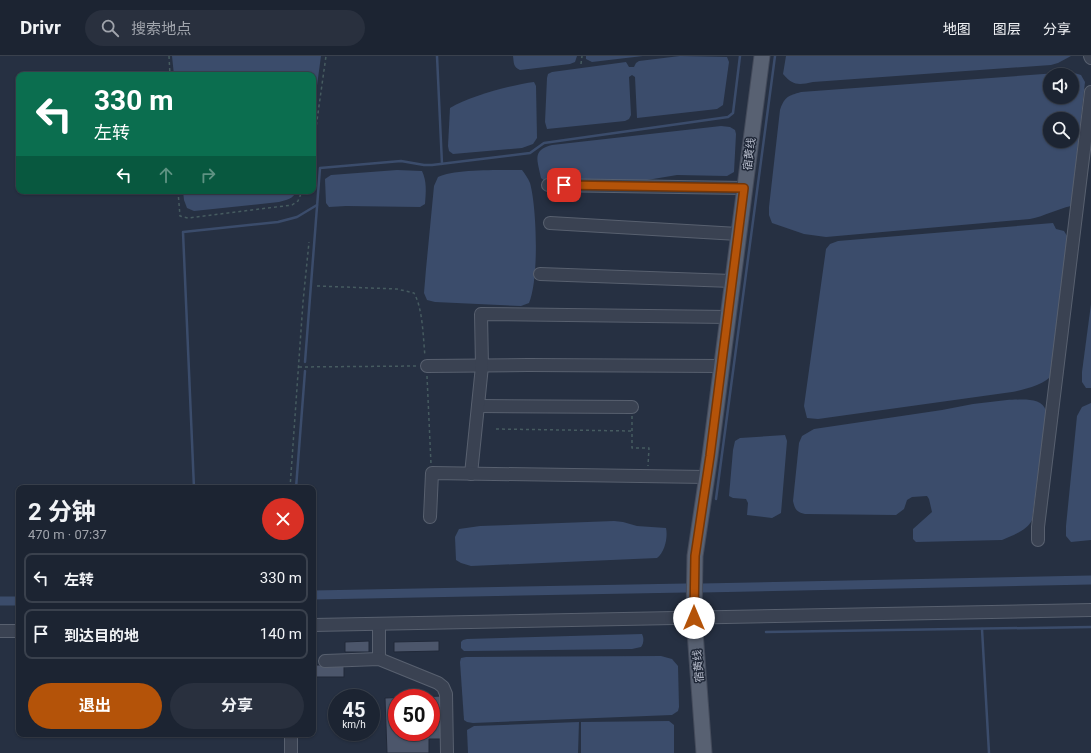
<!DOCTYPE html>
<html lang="zh">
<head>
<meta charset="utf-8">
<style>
	:root { --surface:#1c2432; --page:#29303e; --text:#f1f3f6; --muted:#a0a4ac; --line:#3a414d; --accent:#b45309 }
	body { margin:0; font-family:Roboto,"Noto Sans SC",sans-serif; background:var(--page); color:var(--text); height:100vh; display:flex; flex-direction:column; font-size:15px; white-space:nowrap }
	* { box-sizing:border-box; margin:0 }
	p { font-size:13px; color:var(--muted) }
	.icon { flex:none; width:22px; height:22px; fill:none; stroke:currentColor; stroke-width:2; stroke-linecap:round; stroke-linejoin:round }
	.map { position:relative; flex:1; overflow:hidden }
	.drawer { position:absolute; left:16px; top:429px; width:300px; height:252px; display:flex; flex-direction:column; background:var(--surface); border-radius:8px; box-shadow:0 1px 3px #0004,0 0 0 1px var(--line) }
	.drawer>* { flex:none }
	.guide { position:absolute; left:16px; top:16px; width:300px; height:122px; border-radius:8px; box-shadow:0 1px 3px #0004,0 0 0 1px var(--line); background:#0b6e4f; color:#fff; overflow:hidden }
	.controls { position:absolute; left:1043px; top:12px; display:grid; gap:8px }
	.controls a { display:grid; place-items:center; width:36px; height:36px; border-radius:50%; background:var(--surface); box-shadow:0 1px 3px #0004,0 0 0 1px var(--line); font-size:20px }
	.speed { position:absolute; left:328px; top:633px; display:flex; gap:8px; font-size:20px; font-weight:700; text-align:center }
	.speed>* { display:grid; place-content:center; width:52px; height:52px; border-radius:50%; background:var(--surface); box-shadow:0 1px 3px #0004,0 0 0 1px var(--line); line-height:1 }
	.speed small { font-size:10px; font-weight:400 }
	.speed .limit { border:6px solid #d22; background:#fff; color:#111 }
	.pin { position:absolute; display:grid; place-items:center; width:34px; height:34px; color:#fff; margin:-17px; border-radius:8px; box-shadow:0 2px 6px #0006 }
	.me { position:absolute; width:44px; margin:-22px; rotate:0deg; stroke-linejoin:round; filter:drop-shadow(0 0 3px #0008) }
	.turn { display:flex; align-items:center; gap:14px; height:84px; padding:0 12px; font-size:18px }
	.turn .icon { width:52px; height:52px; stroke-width:2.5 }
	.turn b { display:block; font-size:28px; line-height:34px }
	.lanes { display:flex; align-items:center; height:38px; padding:0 12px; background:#0003; justify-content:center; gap:20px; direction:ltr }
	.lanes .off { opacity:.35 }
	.round { display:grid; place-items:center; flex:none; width:42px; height:42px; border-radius:21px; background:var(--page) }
	.overview { display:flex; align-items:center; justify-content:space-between; height:68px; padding:0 12px }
	h1 { font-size:24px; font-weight:700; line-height:30px }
	.button { display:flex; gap:8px; margin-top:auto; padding:8px 12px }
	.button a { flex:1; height:46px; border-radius:24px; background:var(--accent); color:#fff; font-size:16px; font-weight:700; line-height:46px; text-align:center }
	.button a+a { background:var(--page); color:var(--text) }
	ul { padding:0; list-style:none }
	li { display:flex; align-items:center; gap:12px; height:50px; margin:0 8px 6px; padding:0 4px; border:2px solid var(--line); border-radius:8px }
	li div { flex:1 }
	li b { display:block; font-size:15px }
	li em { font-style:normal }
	header { display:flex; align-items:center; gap:24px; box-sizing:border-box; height:56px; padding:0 20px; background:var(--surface); border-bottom:1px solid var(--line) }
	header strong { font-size:19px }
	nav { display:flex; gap:22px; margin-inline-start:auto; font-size:14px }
	.search { width:280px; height:36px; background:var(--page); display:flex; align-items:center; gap:10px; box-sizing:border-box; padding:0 14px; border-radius:22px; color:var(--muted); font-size:15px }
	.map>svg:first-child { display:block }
</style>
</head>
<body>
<header>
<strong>Drivr</strong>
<div class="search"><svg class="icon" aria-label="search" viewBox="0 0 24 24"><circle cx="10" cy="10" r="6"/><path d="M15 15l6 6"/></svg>搜索地点</div>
<nav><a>地图</a><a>图层</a><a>分享</a></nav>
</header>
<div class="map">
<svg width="1091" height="697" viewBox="0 0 1091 697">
	<rect width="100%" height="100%" fill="#263042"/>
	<g fill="#3b4c6b" fill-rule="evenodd">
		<path d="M172,0h149l-8,59v-40h-139z"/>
		<path d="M513,0h64l-2,6 -5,2 -50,6c-7,-3 -6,-7 -7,-14z"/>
		<path d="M586,0h57l-51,6 -6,-3z"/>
		<path d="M680,0l47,1 2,5 -6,43 -6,4 -80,9 -2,-41 -3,-2 -3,2 2,38 -2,4 -4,2 -78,8 -2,-7 2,-44 1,-4 4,-2 74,-10 3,5h5l2,-4 3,-2z"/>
		<path d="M786,0h285l-13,7 -7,2 -238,17c-14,3 -20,4 -30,-8z"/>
		<path d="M1071,16l10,3 4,7 -14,124c-14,3 -26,10 -41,13l-204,18 -22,-3 -32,-11 -3,-8v-8l11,-97c5,-14 8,-14 21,-18zM1050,19h22v22h-22zM1050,63h22v22h-22z"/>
		<path d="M534,26l2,4 1,52 -4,6 -11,4 -69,6 -4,-3 -1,-5 2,-38c20,-12 61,-23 84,-26z"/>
		<path d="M721,70l9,1 5,3 1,4 -2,38 -7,4 -50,-1 -54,9 -77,-2 -5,-4c-3,-17 -10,-28 11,-33z"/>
		<path d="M397,114l25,1c5,11 4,21 3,33l-5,3 -74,-1 -17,1 -3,-4 -1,-24 6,-4z"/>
		<path d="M522,114c3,4 6,8 8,13 7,25 9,97 -1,120l-8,3 -86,-4 -8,-2 -3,-7 2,-24 8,-83 4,-9c15,-8 64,-7 84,-7z"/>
		<path d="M183,135h113c-2,8 -10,9 -17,11l-85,9 -7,-3 -3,-8z"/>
		<path d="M1053,167l3,6 8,2 3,5 -13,137c-9,12 -28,16 -42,19l-194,27 -11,-1 -3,-12 22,-157 4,-5 8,-3z"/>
		<path d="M1091,248v84h-5l-4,-6v-10z"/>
		<path d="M1007,344c12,0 35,-4 39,11l-14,109c-4,10 -21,16 -30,20l-86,2 -3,-3v-10l19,-17 -3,-13 -2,-3 -15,1 -5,3 -3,9 -8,6 -91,-1c-8,-2 -10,-4 -12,-13l6,-58 3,-7 12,-7 128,-19 31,-6z"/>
		<path d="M1091,347v137l-20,2 -5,-6v-10l11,-110 5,-9z"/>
		<path d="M785,379l2,6 -6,72 -9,5 -25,-3 1,-12 -2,-4 -13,-1 -4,-2 4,-46 2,-9 5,-3z"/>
		<path d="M614,465l9,1 14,4 29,2c2,9 -1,24 -9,30l-186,8 -10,-3 -5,-3 -1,-23 4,-8 21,-3z"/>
		<path d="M642,578c2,4 2,9 -1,13l-9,2 -165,2h-3l-3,-3v-6l2,-2 4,-1z"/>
		<path d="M661,600l11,3 6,7 1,41 -1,4 -6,4 -199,8 -6,-1 -3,-2 -4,-58 1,-4 5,-1z"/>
		<path d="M669,665l5,4v28h-93v-31z"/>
		<path d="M579,666l-1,31h-110l-1,-23 7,-4z"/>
	</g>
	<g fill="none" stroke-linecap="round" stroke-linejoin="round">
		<g stroke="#3b4c6b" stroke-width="2.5">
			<path d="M437,0l5,108"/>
			<path d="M305,306l15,-194 81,-7 23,4h8l98,-12 14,-10 184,-26 5,-4 7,-57"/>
			<path d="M194,432l-11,-256 95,-10 19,-5 20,-12"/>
			<path d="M296,432l9,-117"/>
			<path d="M716,443l59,-443"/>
			<path d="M982,573l7,124"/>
			<path d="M766,576l325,-5"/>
		</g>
		<g stroke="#3b4c6b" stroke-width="9">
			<path d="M702,532l389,-8"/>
			<path d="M313,539l373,-7"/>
			<path d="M0,545h19"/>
		</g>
	</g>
	<g fill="#4c566b" stroke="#212939" fill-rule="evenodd">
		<path d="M369,585v11h-24v-10z"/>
		<path d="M439,585v10l-45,1v-10z"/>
		<rect x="315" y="609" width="29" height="12"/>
		<path d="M442,640l2,43h-15v14h-42l-2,-55zM397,642h34v34h-34z"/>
	</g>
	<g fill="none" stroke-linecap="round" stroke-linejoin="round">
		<g stroke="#58606f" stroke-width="14">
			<g id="minor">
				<path d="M1090,0l1,2"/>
				<path d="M548,129l196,3"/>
				<path d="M550,167l188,11"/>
				<path d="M540,218l192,7"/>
				<path d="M427,310l101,-1 193,1"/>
				<path d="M478,350l154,1"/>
				<path d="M471,418l11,-108 -1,-52 247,3"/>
				<path d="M430,461l2,-44 274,4"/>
				<path d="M1038,484v-13l53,-435"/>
				<path d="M379,568v35"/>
				<path d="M313,569l778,-15"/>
				<path d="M0,575h19"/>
				<path d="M325,605l54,-2 59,24 5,4 3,7 1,59"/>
				<path d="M291,678v19"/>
			</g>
		</g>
		<g stroke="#444b5b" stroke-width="17">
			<path id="major" d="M704,697l-10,-135 1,-62 15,-100 52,-400"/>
		</g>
		<g stroke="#465b60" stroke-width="1.5" stroke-dasharray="3 3" stroke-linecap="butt">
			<path d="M169,0l1,19"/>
			<path d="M581,8l1,-8"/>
			<path d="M313,93l13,-93"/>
			<path d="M178,135l2,25 8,2 104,-13 6,-4 4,-10"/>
			<path d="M317,230l80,3 17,4c9,16 9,44 11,63"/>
			<path d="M299,311l118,-1"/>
			<path d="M427,320l4,88"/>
			<path d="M632,360v32h17l-1,18"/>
			<path d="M496,373l136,2"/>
			<path d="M290,432l13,-186 6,-60"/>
		</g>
		<use href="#minor" stroke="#3a4252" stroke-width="12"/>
		<use href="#major" stroke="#586172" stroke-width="15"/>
	</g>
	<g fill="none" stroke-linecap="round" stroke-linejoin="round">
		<g stroke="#753606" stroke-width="10">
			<path id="route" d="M564,129l180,3 -34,268 -15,100 -1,62"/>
		</g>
		<use href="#route" stroke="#b45309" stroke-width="7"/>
	</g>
	<g text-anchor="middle" stroke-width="3" stroke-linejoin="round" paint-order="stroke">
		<g font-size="11" fill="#b7bdcc" stroke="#1f2737">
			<text transform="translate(749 98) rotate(-83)" y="4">宿黄线</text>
			<text transform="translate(698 610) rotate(-95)" y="4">宿黄线</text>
		</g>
	</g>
</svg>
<div class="controls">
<a><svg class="icon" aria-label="sound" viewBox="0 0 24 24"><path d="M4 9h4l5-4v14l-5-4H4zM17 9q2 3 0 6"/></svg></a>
<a><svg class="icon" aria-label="search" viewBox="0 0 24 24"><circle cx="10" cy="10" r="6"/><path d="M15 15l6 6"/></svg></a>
</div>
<div class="speed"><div>45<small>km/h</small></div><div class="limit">50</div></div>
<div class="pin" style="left:564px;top:129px;background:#d93025"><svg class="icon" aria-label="arrive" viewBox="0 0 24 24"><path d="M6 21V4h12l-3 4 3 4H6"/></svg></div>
<svg class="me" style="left:694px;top:562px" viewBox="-20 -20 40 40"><circle r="19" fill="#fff"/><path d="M0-13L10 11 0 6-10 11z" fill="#b45309"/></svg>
<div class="guide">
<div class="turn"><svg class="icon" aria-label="left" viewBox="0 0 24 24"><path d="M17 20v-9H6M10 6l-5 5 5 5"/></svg><div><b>330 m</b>左转</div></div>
<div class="lanes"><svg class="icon" aria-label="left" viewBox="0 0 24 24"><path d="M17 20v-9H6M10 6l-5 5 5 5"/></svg><svg class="icon off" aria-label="ahead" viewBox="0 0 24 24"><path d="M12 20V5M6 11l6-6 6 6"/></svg><svg class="icon off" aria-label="right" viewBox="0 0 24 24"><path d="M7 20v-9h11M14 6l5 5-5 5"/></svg></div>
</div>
<section class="drawer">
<div class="overview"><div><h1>2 分钟</h1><p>470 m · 07:37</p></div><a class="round" style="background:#d93025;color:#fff"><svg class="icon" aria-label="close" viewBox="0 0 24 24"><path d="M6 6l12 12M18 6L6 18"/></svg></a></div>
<ul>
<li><svg class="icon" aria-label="left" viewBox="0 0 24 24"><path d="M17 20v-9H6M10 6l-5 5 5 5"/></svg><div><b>左转</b></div><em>330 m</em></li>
<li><svg class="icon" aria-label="arrive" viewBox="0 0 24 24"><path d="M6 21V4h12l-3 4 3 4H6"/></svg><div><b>到达目的地</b></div><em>140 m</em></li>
</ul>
<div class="button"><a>退出</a><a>分享</a></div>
</section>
</div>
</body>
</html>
